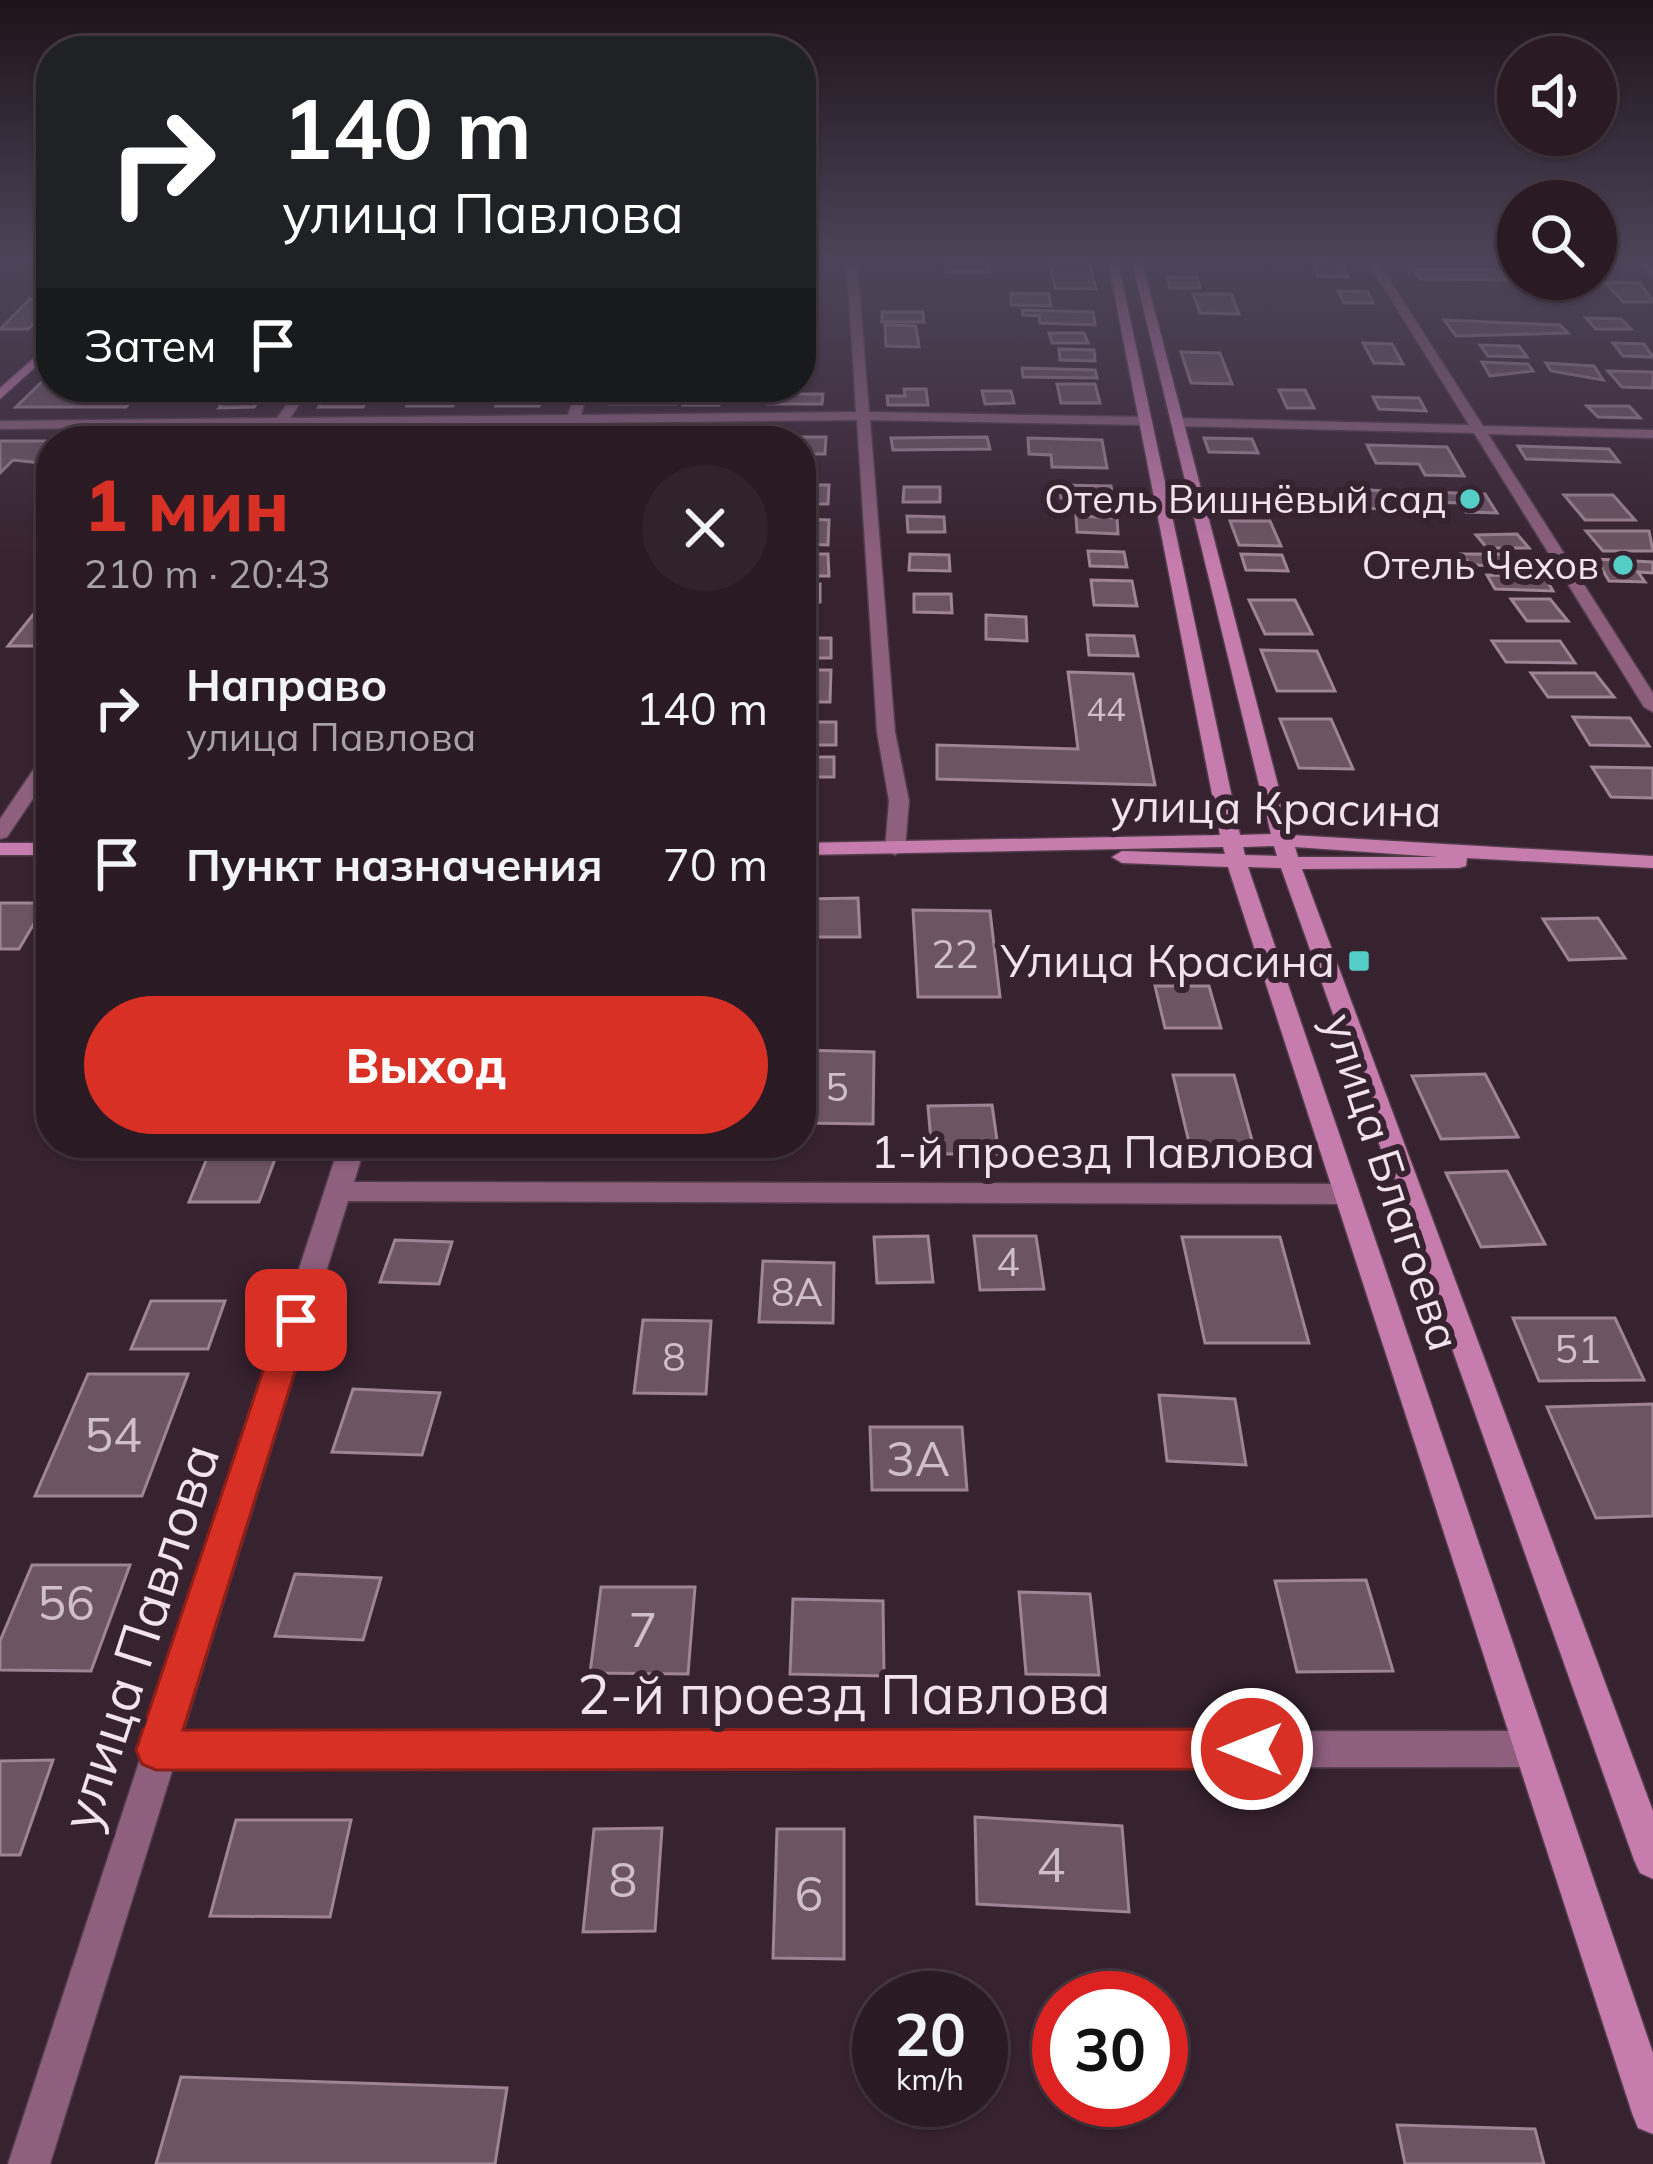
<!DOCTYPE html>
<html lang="ru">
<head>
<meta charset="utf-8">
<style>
	:root { --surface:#291a24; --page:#31232c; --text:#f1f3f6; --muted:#a5a1a6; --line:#453841; --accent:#d93025 }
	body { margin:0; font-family:Mulish,sans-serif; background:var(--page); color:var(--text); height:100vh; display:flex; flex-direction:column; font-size:45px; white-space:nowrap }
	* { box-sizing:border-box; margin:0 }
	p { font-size:39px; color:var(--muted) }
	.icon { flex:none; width:66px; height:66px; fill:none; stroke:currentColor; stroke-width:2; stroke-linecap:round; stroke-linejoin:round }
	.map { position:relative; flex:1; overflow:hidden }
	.side { position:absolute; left:36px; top:426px; width:780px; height:732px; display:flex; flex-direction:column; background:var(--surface); border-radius:48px; box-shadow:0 3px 9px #0004,0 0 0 3px var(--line) }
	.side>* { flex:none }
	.banner { position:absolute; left:36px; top:36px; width:780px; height:366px; border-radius:48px; box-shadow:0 3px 9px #0004,0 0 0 3px var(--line); background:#202124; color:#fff; overflow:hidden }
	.controls { position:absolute; left:1497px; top:36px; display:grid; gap:24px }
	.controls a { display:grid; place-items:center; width:120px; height:120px; border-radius:50%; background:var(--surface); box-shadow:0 3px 9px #0004,0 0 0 3px var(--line); font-size:60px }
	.speed { position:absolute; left:852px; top:1971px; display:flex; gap:24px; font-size:60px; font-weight:700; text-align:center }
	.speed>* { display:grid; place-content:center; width:156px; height:156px; border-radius:50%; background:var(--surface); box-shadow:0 3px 9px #0004,0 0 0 3px var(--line); line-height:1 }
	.speed small { font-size:30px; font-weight:400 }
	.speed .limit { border:18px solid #d22; background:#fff; color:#111 }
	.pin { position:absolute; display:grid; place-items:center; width:102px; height:102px; color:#fff; margin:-51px; border-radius:24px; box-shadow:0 6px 18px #0006 }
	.me { position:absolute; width:132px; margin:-66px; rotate:270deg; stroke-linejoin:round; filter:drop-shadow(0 0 9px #0008) }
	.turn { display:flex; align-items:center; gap:42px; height:252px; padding:0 48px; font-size:54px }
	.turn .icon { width:156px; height:156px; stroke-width:2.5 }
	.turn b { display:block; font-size:84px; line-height:102px }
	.then { display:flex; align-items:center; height:114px; padding:0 48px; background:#0003; gap:24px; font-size:45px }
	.round { display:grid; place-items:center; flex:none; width:126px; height:126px; border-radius:63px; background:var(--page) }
	.head { display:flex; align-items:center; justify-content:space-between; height:204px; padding:0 48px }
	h1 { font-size:72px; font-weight:800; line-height:90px; color:var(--accent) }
	.button { display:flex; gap:24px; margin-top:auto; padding:24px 48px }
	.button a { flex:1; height:138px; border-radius:72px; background:var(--accent); color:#fff; font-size:48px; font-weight:800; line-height:138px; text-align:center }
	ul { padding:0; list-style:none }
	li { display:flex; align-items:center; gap:36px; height:156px; padding:0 48px }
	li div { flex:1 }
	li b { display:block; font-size:45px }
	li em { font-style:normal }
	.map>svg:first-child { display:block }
</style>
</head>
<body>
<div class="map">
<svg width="1653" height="2164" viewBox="0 0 1653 2164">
	<rect width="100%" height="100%" fill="#372230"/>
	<g fill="#6c5463" stroke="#9e8494" stroke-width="3">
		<path d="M1049,262h40l7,27 -41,-1z"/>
		<path d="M945,264h43l1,8h-43z"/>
		<path d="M1313,264l29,1 6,12 -30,-1z"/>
		<path d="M1413,269l86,1 8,10 -87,-1z"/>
		<path d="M1167,277h30l3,11h-30z"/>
		<path d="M1605,282l35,1 13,19h-30z"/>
		<path d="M1338,291l30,1 5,11h-29z"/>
		<path d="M1011,293l38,1 2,12 -40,-1z"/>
		<path d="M1193,294h38l8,20 -39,-1z"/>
		<path d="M30,299h21v9l-23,21h-28z"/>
		<path d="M1022,310l71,2 2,13 -55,-2 -1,-7 -16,-1z"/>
		<path d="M882,312h41l1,10h-42z"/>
		<path d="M1586,318l35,1 10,10h-35z"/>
		<path d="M1444,320l116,5 8,8 -112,3z"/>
		<path d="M885,325l31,1 3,21 -33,-1z"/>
		<path d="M1049,333h35l4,10h-36z"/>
		<path d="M1363,343l29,1 11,20 -29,-1z"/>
		<path d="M1613,343l31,1 9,13 -30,-1z"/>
		<path d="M1480,345l39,1 8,11 -39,-1z"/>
		<path d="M1059,349l35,1 1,11 -35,-1z"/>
		<path d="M1181,352l39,1 12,31 -41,-1z"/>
		<path d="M1482,362l46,2 5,7 -43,5z"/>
		<path d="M1546,363l48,3 9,14 -52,-9z"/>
		<path d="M1022,368l73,2 2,8 -74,-1z"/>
		<path d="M1608,371l45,1v16l-31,-1z"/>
		<path d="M51,373v14h31l-6,6 63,-1 -13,15h-110z"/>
		<path d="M1057,384h38l5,19h-39z"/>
		<path d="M614,387h64l-2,17h-66z"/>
		<path d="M904,389h22l2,16h-40l-1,-9h18z"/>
		<path d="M1279,390h26l9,18h-27z"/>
		<path d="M982,391h29l3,12 -29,1z"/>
		<path d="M413,394h46l-6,12h-46z"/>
		<path d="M686,394h35l-2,11h-36z"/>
		<path d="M768,394h55l-1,10h-55z"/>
		<path d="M500,396h43l-4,10h-43z"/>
		<path d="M1373,397l46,1 7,13 -47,-2z"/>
		<path d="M226,398h35l-7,9 -35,1z"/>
		<path d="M326,398h43l-6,9h-44z"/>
		<path d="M1587,406h42l11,12 -42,-1z"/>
		<path d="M533,437l-1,4h-120l1,-3z"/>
		<path d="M770,437h56l-1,17h-24v-13z"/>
		<path d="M987,437l3,12 -97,1 -2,-12z"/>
		<path d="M1028,438l74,2 5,28 -55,-1 -1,-12 -22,-1z"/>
		<path d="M1204,438l48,1 6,14 -49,-1z"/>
		<path d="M0,441h84h-33v23l-38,-4 -13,13z"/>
		<path d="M1367,445l80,2 17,29 -39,-1 -6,-11 -43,-1z"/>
		<path d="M1518,446l91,3 10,13 -93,-3z"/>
		<path d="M801,485h28l-1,19h-27z"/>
		<path d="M1060,485l51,1 2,13 -52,-1z"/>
		<path d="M904,487h36v15h-37z"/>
		<path d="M1349,489l58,3 4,9 -26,-1 3,9 -33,-1z"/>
		<path d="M1427,492l58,2 12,19 -31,-1 -5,-9 -29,-1z"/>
		<path d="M1219,493l45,1 8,18h-47z"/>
		<path d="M1564,495h49l22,25h-50z"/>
		<path d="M907,516l37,1 1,15h-37z"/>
		<path d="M1076,516l41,2 1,16 -41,-2z"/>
		<path d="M801,519l28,1 -1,25 -27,-1z"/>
		<path d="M1230,521h40l11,25 -42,-1z"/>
		<path d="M1586,531h63l4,20h-50z"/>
		<path d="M1517,534l12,14h-42l-11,-13z"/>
		<path d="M1088,551l36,1 3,15 -37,-1z"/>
		<path d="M801,554h27l1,22h-28z"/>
		<path d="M910,554l39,1 1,16 -41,-1z"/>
		<path d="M1241,554l41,1 6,16 -42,-1z"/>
		<path d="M1462,554h38l8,12 -38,-1z"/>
		<path d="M1596,559l57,3v11l-15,-1 7,10 -36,-1z"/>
		<path d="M1487,575l57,1 9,15 -58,-2z"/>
		<path d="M1091,580l41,1 5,25 -43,-1z"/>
		<rect x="801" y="584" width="19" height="18"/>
		<path d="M914,594h37l1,19 -38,-1z"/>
		<path d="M1511,599h39l18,22h-41z"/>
		<path d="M1249,600h46l17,34h-47z"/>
		<path d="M36,611h15v22l-10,13h-33z"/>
		<path d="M986,615l40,2 1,24 -41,-2z"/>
		<path d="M1087,635l47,1 4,20 -49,-1z"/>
		<rect x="801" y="638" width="30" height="20"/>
		<path d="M1492,641h68l15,22 -69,-1z"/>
		<path d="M1261,650l56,1 18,40h-58z"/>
		<path d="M801,670h30l-1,32h-29z"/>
		<path d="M1068,672l65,2 22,111 -218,-6v-34l141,4z"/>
		<path d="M1531,673h64l19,24h-66z"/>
		<path d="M1573,717l57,1 19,28 -59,-1z"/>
		<path d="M1280,719h51l22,50 -54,-1z"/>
		<rect x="801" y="722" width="35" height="23"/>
		<rect x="801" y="757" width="33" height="20"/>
		<path d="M1592,767l61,1v30l-42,-1z"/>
		<path d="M858,898l2,39h-59v-38z"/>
		<path d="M0,903h46l-27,46h-19z"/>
		<path d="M913,910l77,1 10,86h-82z"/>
		<path d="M1598,918l27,40 -56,2 -26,-41z"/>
		<path d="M1155,986h54l12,42h-56z"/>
		<path d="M801,1050l73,2 -1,72 -72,-1z"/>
		<path d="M1485,1074l33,63 -77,2 -29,-63z"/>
		<path d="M1173,1075h61l21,76h-64z"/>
		<path d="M992,1105l7,49h-67l-4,-48z"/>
		<path d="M423,1143h184l-1,13 -186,1z"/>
		<path d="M210,1151h68l-19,51h-70z"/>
		<path d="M1507,1171l38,73 -64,3 -35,-74z"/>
		<path d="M928,1236l5,46 -56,1 -3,-46z"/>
		<path d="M974,1236h62l8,53 -64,1z"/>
		<path d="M1182,1237h98l29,106h-104z"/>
		<path d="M395,1240l57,2 -13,42 -59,-2z"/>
		<path d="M763,1261l71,2 -1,60 -74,-1z"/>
		<path d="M151,1301h74l-17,48h-77z"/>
		<path d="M1513,1318h102l29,62 -105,1z"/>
		<path d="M643,1320l68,1 -5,73 -72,-1z"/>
		<path d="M88,1374h100l-46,122h-107z"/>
		<path d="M353,1389l87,4 -18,62 -90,-3z"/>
		<path d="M1159,1395l76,4 11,66 -79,-4z"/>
		<path d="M1653,1404v112l-57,2 -49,-111z"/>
		<path d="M870,1427h92l5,63h-95z"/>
		<path d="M32,1565h98l-39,106 -91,-1v-29z"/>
		<path d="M295,1574l86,4 -18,62 -88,-4z"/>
		<path d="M1366,1580l27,91 -96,1 -22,-91z"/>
		<path d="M601,1587h94l-7,87 -98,-1z"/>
		<path d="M1019,1592l71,2 9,81 -73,-1z"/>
		<path d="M793,1599l90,2 1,75 -94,-2z"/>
		<path d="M53,1760l-33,95h-20v-94z"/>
		<path d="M975,1817l147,9 7,86 -152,-8z"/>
		<path d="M236,1820h115l-21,97 -120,-1z"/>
		<path d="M662,1828l-7,103 -72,1 11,-103z"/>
		<path d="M777,1829h67v130l-71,-1z"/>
		<path d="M181,2077l326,11 -12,76h-339z"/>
		<path d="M1397,2125l138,4 9,35h-139z"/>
	</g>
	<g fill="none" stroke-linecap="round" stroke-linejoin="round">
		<g stroke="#513d4a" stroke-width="3">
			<g id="street">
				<path d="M847,262h10l12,150 277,5 6,4 -6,4 -276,-5 25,312 14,69 -4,48 -10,6 -10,-6 4,-48 -12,-69 -20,-312 -278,3 -5,18h-14l6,-18 -282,3 -10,15h-14l11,-15 -271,3v-8l277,-3 22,-31h12l-21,31 278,-3 9,-28h12l-8,28 275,-3z"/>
				<path d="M1368,262h10l105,164 170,4v8l-165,-4 165,259v19l-9,-5 -170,-274 -298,-7 -6,-4 6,-4 293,7z"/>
				<path d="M1635,262h11l7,6v9z"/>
				<path d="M51,752v20l-44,65 -7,2v-20l44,-65z"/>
				<path d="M340,1143h26l-12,39 992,2 9,3 4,7 -4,7 -9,3 -998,-3 -165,531 1348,-1 12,6 6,12 -6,12 -12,6 -1358,1 -123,396h-42l133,-408 -3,-6 9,-14z"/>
			</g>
		</g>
		<g stroke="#513d4a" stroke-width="3">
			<g id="secondary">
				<path d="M1108,262h10l122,573 31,-1 -139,-572h10l149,573 362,21v12l-186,-10 -1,8 -7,2 -157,1 351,942v68l-13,-6 -6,-13 -353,-992 -33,-1 405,1186v81l-15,-6 -6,-15 -404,-1246 -106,-4 -10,-6 10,-6 103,3 -2,-7 -422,8v-12l419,-8zM1274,846l3,10 -32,-1 -2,-8zM1295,847l143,10h-140z"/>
				<path d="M51,343v10l-51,46v-11z"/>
				<rect x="0" y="843" width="51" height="12"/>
			</g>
		</g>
		<use href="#street" fill="#8e607e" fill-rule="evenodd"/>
		<use href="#secondary" fill="#c67cad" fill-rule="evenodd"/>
	</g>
	<linearGradient id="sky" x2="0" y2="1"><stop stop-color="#1e131a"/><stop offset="0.46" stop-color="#4d4459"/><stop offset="1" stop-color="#4d4459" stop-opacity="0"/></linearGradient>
	<rect width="1653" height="565" fill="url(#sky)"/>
	<path fill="#d93025" stroke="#8d1f18" stroke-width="3" d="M296,1308l15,12 -128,410 1069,-1 14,6 6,14 -6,14 -14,6 -1096,1 -14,-6 -6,-14 144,-430z"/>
	<g fill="#54cdc7" stroke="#372230" stroke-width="4.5">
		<circle cx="1470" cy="499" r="12"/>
		<circle cx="1623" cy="565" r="12"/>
		<rect x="1347" y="949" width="24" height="24" rx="6"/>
	</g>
	<g text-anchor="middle" stroke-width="12" stroke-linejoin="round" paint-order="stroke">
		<g font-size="33" fill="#d0bfca">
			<text x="1106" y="721">44</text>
		</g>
		<g font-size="39" fill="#f1e3ec" stroke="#372230" text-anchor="end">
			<text x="1446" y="513">Отель Вишнёвый сад</text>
			<text x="1599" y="579">Отель Чехов</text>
		</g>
		<g font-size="39" fill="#d0bfca">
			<text x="955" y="968">22</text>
			<text x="837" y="1101">5</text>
			<text x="1008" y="1276">4</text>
			<text x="797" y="1306">8А</text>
			<text x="1578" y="1363">51</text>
			<text x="674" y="1371">8</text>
		</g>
		<g font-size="45" fill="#f1e3ec" stroke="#372230">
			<text transform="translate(1276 808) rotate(1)" y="16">улица Красина</text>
			<text x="1093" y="1168">1-й проезд Павлова</text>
			<text transform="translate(1392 1182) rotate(72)" y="16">улица Благоева</text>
		</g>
		<g font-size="45" fill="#f1e3ec" stroke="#372230" text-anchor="end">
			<text x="1335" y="977">Улица Красина</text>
		</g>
		<g font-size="48" fill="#d0bfca">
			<text x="113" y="1452">54</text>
			<text x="918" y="1476">3А</text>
			<text x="66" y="1620">56</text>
			<text x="643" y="1647">7</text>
			<text x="1051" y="1882">4</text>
			<text x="623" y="1897">8</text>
			<text x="809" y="1911">6</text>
		</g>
		<g font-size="54" fill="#f1e3ec" stroke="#372230">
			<text transform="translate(140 1637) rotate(-72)" y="19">улица Павлова</text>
			<text x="844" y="1714">2-й проезд Павлова</text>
		</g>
	</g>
</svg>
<div class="controls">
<a><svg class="icon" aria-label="sound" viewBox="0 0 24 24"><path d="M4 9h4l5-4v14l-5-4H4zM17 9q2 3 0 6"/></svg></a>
<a><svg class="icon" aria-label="search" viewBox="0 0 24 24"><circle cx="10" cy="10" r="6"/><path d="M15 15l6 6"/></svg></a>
</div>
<div class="speed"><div>20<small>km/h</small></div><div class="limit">30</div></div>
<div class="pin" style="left:296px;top:1320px;background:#d93025"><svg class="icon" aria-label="arrive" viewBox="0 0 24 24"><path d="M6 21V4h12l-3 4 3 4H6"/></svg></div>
<svg class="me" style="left:1252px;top:1749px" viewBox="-20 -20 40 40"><circle r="17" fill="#d93025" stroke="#fff" stroke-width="3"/><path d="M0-11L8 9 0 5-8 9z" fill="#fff"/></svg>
<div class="banner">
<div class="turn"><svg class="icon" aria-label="right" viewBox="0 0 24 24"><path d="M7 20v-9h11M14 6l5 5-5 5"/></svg><div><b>140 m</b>улица Павлова</div></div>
<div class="then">Затем<svg class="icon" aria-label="arrive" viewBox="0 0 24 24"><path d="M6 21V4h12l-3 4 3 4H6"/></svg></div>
</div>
<section class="side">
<div class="head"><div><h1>1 мин</h1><p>210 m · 20:43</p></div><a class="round"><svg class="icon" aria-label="close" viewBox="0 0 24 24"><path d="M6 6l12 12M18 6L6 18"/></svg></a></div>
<ul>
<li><svg class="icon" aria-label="right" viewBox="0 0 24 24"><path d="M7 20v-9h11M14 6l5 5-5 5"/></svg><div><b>Направо</b><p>улица Павлова</p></div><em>140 m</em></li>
<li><svg class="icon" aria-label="arrive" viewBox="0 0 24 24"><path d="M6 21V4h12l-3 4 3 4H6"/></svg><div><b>Пункт назначения</b></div><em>70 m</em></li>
</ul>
<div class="button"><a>Выход</a></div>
</section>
</div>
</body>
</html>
